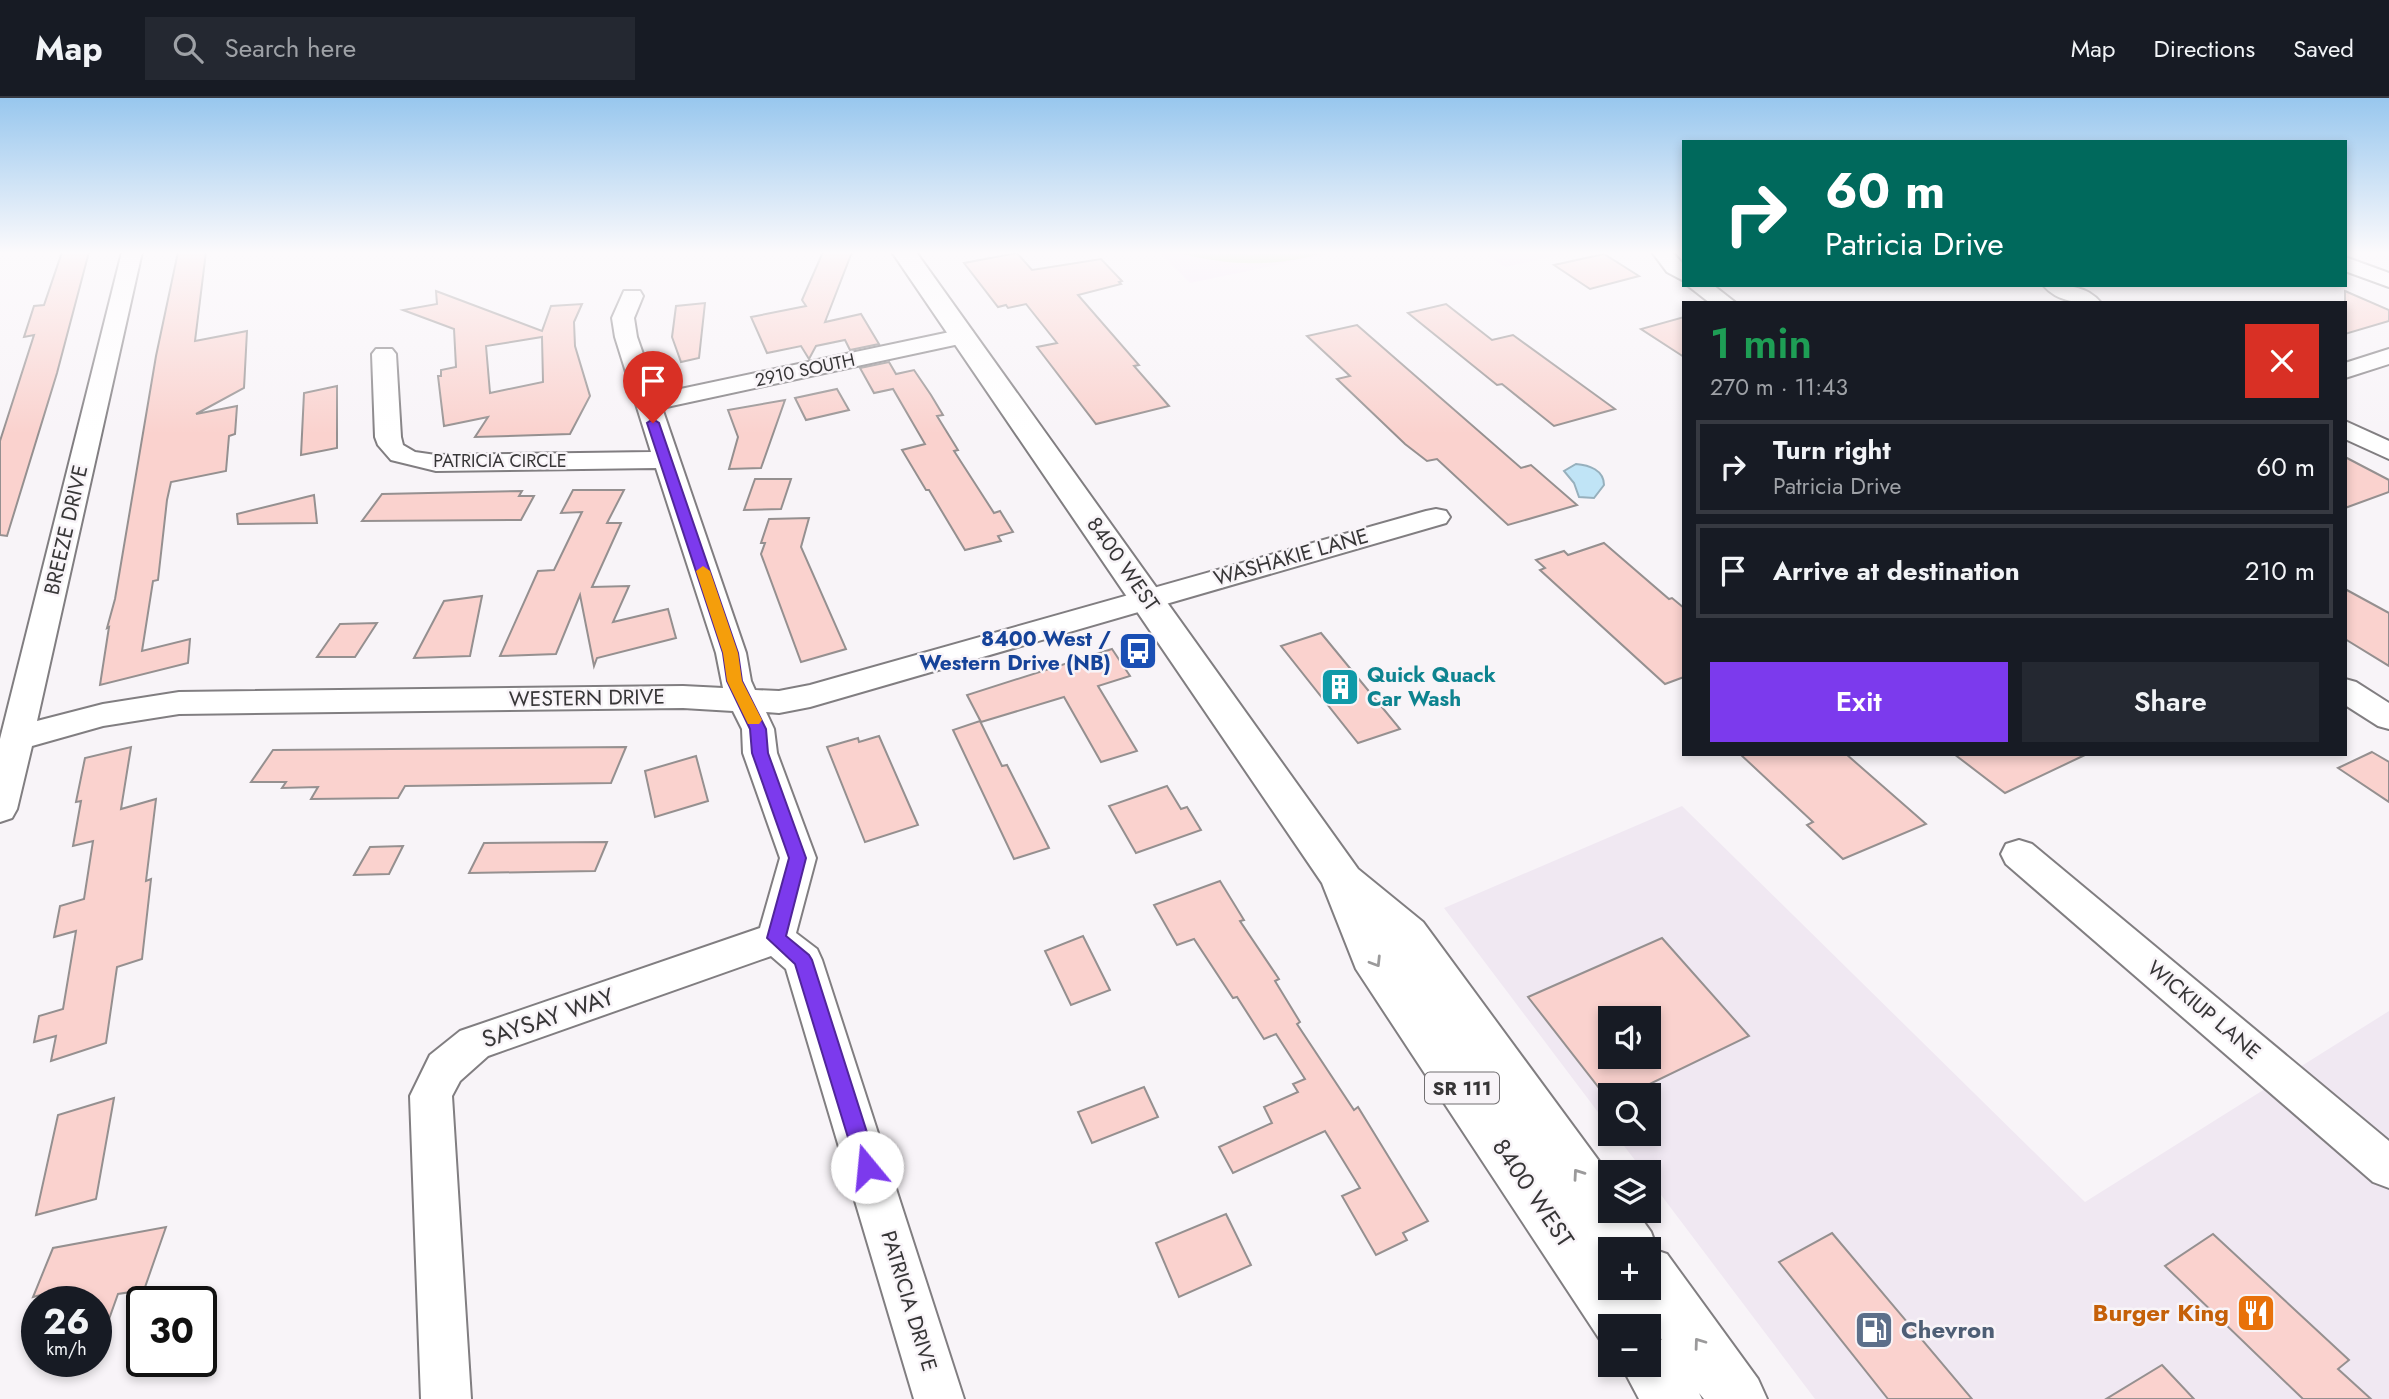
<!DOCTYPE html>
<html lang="en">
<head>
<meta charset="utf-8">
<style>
	:root { --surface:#171b24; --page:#242831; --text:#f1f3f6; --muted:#9ea1a6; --line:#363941; --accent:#7c3aed }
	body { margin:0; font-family:Jost,sans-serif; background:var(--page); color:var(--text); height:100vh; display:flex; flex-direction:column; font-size:26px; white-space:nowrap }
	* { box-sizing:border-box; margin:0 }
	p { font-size:23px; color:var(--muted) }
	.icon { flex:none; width:38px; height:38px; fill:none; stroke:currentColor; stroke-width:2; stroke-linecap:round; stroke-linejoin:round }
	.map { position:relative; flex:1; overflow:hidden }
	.details { position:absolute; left:1682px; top:203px; width:665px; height:455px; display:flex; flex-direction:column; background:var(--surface); border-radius:0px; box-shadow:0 4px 10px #0003 }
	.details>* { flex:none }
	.hud { position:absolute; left:1682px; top:42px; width:665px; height:147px; border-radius:0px; box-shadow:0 4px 10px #0003; background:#00695c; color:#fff; overflow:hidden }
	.controls { position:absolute; left:1598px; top:908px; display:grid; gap:14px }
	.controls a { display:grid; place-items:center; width:63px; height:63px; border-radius:0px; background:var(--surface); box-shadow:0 4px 10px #0003; font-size:35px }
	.speed { position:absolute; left:21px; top:1188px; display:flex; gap:14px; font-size:35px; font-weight:700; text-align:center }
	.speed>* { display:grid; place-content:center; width:91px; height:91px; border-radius:50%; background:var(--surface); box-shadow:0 4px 10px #0003; line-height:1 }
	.speed small { font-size:18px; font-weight:400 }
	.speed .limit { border:4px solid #111; border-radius:10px; background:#fff; color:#111 }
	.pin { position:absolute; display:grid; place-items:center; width:60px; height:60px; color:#fff; margin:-72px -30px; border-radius:50% 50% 50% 0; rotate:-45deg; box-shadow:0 0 7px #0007 }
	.pin .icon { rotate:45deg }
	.me { position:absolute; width:77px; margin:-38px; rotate:343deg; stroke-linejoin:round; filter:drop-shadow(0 0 5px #0008) }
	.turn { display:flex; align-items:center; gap:24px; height:147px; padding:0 28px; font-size:32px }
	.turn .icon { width:91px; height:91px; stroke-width:2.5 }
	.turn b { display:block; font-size:49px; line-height:60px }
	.round { display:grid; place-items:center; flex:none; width:74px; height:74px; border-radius:0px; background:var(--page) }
	.head { display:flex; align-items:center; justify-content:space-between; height:119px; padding:0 28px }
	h1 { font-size:42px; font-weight:600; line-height:52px; color:#1e9e55 }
	.button { display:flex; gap:14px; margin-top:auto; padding:14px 28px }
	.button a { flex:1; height:80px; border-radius:0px; background:var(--accent); color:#fff; font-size:28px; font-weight:600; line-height:80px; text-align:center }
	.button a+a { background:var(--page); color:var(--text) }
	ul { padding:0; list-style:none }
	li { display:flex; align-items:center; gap:21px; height:94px; margin:0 14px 10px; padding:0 14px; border:4px solid var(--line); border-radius:0px }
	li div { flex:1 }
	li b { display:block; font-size:26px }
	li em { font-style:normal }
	header { display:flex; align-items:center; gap:42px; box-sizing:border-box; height:98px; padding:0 35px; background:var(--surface); border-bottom:2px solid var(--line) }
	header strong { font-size:33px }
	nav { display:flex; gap:38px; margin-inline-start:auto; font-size:24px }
	.search { width:490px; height:63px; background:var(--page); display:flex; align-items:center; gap:18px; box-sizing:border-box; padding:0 24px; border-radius:0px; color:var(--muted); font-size:26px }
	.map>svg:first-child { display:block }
</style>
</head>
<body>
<header>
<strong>Map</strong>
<div class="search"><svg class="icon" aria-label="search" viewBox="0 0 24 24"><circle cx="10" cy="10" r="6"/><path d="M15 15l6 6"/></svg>Search here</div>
<nav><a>Map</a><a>Directions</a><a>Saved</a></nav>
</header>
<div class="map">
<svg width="2389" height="1301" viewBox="0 0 2389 1301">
	<rect width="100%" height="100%" fill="#f8f4f8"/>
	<path fill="#f0e8f2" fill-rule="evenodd" d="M1682,708l403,396 304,-191v388h-574l-166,-220 -1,-7h-4l-29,-38h33v-38h-38v32l-166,-220zM1610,920h38v39h-38z"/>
	<g fill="#f5e6f9">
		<path d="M1159,154h180l-149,31z"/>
		<path d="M1483,154h90l-68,15z"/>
	</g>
	<path fill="#cbebb3" d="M1176,154l74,3 75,-3c-46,16 -102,14 -149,0z"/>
	<path fill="#c0e4f6" stroke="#97b0bd" stroke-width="2" d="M1576,366c13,1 28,6 28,21l-10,13 -15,-1 -5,-14 -10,-12z"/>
	<g fill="#fad2ce" stroke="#959090" stroke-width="2" fill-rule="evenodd">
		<path d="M62,154h27l-32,121 -50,163 -7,-1v-94l34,-106 -10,2 10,-31 10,-1z"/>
		<path d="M178,154h28l-11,89 52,-10 -3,57 -48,26 41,-8 -2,28 -6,2 -3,35 -55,11 -4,18 -9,80 -5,1 -11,70 48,-12 -2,24 -88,22 9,-58 -2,1 8,-29 41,-243z"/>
		<path d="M823,154h29l-27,70 36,-8 18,30 -29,6 -5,-10 -29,6 -7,13 -8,-13 -34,7 -16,-36 55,-11 -4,-6z"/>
		<path d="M1017,155l15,17 69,-11 21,22 -3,1 2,2 -43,11 61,70 -5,1 35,40 -73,18 -59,-77 20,-4 -31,-39 -18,4 -2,-3 -8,2 -34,-44z"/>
		<path d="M1604,156l35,22 -49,13 -36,-24z"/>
		<path d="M436,193l106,40 9,-25 31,-2 -8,18 1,24 15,50 -20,38 -95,3 13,-20 -44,9 -6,-50h3v-6l15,-3 -2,-38 -51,-19 34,-6zM542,239l1,45 -53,11 -4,-47z"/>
		<path d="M2345,193l44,19v11l-44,13z"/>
		<path d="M705,205l-6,55 -18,4 -9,-25 4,-31z"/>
		<path d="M1446,206l46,36 21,-5 102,74 -61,17 -52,-42 -5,1 -89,-72z"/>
		<path d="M1684,219v40l-43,-28z"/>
		<path d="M1357,227l164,143 10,-3 46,40 -69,20 -71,-66 -10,2 -22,-17 -68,-65 13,-3 -43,-40z"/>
		<path d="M889,264l7,12 18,-4 17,25 12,20 -6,1 21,34 -4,1 40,62 6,-2 13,21 -15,4 3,5 -36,9 -36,-60h-3l-24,-40 23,-6 -32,-55 -19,4 -14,-25z"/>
		<path d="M337,288v62l-36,7 3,-62z"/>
		<path d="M837,291l12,21 -43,10 -11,-22z"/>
		<path d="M785,302l-24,68 -32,1 9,-32 -10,-27z"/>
		<path d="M2345,359l44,23v12l-44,16z"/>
		<path d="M755,381h36l-10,30 -37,1z"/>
		<path d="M573,392h51l-17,33h14l-29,64 37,-1 -16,36 55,-13 8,29 -79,20 -3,8 -14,-71 -24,59 -56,2 38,-85 16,-1 28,-58 -21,1z"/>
		<path d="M522,393l-3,5h15l-13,24 -159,1 20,-27z"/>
		<path d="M314,397l3,28 -79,1 -1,-10z"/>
		<path d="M809,420l-8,29 45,102 -45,13 -40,-108 4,-11h-4l8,-24z"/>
		<path d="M1604,445l65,56 3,-1 12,10v69l-19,7 -125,-114 5,-2 -9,-8 28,-9 4,4z"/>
		<path d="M2345,491l44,24v53l-44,-27z"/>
		<path d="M482,498l-12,60 -56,2 30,-57z"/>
		<path d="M377,525l-22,34h-38l23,-33z"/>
		<path d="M1321,535l79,96 -42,14 -77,-97z"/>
		<path d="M1112,551l18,27 -32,10 39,65 -36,11 -37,-65 -83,25 -14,-27z"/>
		<path d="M980,623l22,45 5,-1 42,83 -35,11 -61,-129z"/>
		<path d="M879,638l39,89 -53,17 -38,-95 31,-9 1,4z"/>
		<path d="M131,649l-10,62 35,-10 -10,82 5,-2 -9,80 -25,8 -11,76 -55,18 5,-25 -22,6 5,-26 24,-7 13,-78 -22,6 6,-31 24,-7 9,-58 -20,5 8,-45 -5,1 9,-44z"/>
		<path d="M626,649l-15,36 -206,3 -7,12 -87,1 7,-12 -36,1 4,-6h-35l22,-32z"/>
		<path d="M2372,654l17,10v40l-51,-34z"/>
		<path d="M1740,656h106l80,70 -83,35 -36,-34 6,-3z"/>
		<path d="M1954,656h133l-82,39z"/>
		<path d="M696,658l12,45 -53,16 -10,-46z"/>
		<path d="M1167,688l14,23 6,-2 14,23 -65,23 -27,-47z"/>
		<path d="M607,744l-12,29 -126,2 15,-30z"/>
		<path d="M403,748l-14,28 -35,1 16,-28z"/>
		<path d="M1220,783l24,39 -4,1 39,58 -4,2 25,41 -3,2 57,86 4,-3 70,114 -25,12 4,7 -31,15 -34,-59 18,-8 -35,-57 -92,42 -14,-26 53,-24 -8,-16 34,-15 -5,-8 12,-5 -29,-45 -12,5 -27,-42 -4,1 -39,-59 -17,6 -23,-40z"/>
		<path d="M1083,838l27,54 -39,15 -26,-54z"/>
		<path d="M1662,840l87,98 -124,60h-15v6l-82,-105zM1610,920h38v39h-38z"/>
		<path d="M1144,989l14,30 -66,26 -14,-31z"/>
		<path d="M114,1000l-18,101 -60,16 22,-100z"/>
		<path d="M1226,1116l25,51 -72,32 -23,-54z"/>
		<path d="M166,1129l-22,63 -26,4 -19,53 -3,-1v-44h-54l3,-8 -12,3 20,-49z"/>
		<path d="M1832,1135l140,166h-84l-109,-137z"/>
		<path d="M2213,1136l136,126 -11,9 33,30h-68l-138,-133z"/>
		<path d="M2162,1267l32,34h-88z"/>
	</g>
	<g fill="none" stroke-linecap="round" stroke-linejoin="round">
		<g stroke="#817e81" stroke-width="4">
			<g id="minor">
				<path d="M122,154h20l-105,469 66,-17 76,-12 504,-6 40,2 -7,-35 -60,-185 -220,3 -45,-11 -13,-15 -3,-8 -3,-83 4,-5h16l4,5 5,83 2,8 12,7 21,3 215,-3 -36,-115 -3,-19 12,-27h16l3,5 -9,22 3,19 20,57 307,-65 8,2 3,5 -3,5 -8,2 -302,65 84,245 5,28 4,9 24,1 31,-6 616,-174 10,-2 10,2 4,6 -4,6 -636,184 -31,6 -13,-1 8,17 3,24 39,105 -20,75 21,16 5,11 142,439h-50l-128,-430 -15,-13 -283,100 -28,25 -8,15 19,303h-50l-11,-303 20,-41 30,-24 300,-103 20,-70 -37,-105 -1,-24 -9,-18 -50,-3 -504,6 -76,12 -71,20 -15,63 -5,9 -12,4v-83z"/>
				<path d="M1652,154h20l12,13v16l-17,-9z"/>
				<path d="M2345,159l44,16v14l-44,-16z"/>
				<path d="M1687,187h26l23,18h-26z"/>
				<path d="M2043,187c21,0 44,0 58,18 -21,0 -43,0 -58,-18z"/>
				<path d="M2389,251v15l-44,14v-15z"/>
				<path d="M2345,323l44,20v18l-44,-20z"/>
				<path d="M2345,581l11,3 33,21v26l-11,-3 -33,-21z"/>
				<path d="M2019,742l13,4 357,297v47l-16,-6 -367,-318 -5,-10 5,-10z"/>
			</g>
		</g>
		<g stroke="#817e81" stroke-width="4">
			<path id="major" d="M892,154h24l442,617 65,53 187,254v35h26l15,21 7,19 9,3 91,125 9,20h-63l-5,-6 3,6h-63l-18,-34h27v-31l14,6 -12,-18 -2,12v-8h-38v22l-6,-2 -248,-377 -34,-86zM1610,1152h38v38h-38z"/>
		</g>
		<use href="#minor" fill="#fff" fill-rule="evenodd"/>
		<use href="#major" fill="#fff" fill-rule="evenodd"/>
	</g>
	<defs><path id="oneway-chevron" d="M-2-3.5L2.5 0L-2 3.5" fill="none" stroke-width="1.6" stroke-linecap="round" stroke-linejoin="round" transform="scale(1.75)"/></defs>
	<g stroke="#9b9a9b">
		<use href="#oneway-chevron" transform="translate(1376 864) rotate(58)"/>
		<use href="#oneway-chevron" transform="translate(1578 1076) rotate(-125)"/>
		<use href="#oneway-chevron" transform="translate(1699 1245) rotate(-126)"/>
	</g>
	<linearGradient id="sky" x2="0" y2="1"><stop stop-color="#98c7ee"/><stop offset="0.46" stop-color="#fcfafc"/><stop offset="1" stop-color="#fcfafc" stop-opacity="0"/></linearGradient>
	<rect width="2389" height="336" fill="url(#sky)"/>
	<path fill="#7c3aed" stroke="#51269a" stroke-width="2" d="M653,321l6,4 79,230 4,28 24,48 2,24 38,105 -20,78 23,19 3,5 66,207 -3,6 -8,3 -7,-3 -3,-6 -62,-203 -28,-26 22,-80 -37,-105 -2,-24 -23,-48 -4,-28 -76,-230z"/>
	<path fill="#f59e0b" d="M703,468l7,5 28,82 4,28 20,39 -3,4h-11l-21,-43 -4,-28 -27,-82z"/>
	<defs>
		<g id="bus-square" transform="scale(2.0125)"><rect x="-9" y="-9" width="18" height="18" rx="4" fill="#1a4fb4" stroke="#f8f4f8"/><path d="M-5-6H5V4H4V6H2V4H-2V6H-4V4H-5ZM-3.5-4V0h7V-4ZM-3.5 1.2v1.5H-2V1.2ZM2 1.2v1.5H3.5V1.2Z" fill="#fff"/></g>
		<g id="building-square" transform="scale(2.0125)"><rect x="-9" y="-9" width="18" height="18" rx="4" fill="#0f9aa8" stroke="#f8f4f8"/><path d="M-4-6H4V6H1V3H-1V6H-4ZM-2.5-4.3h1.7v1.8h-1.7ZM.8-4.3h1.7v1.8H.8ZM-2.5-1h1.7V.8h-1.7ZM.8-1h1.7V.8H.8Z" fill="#fff"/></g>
		<g id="restaurant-square" transform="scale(2.0125)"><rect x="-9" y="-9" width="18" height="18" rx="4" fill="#e8710a" stroke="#f8f4f8"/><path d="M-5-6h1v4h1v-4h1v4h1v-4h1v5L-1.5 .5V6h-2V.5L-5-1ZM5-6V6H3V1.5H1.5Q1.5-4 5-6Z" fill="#fff"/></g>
		<g id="fuel-square" transform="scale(2.0125)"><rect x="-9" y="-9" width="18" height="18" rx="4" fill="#5c6f8a" stroke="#f8f4f8"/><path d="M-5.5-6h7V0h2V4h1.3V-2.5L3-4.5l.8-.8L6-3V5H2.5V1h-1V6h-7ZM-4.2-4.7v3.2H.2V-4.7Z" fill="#fff"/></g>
	</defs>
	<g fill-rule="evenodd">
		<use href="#bus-square" x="1138" y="553"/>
		<use href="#building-square" x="1340" y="589"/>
		<use href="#restaurant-square" x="2256" y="1215"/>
		<use href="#fuel-square" x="1874" y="1232"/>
	</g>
	<g text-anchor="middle" stroke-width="5" stroke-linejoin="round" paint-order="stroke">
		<g font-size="18" fill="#373637" stroke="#f8f4f8">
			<text transform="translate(805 272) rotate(-12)" y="6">2910 SOUTH</text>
			<text x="500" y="369">PATRICIA CIRCLE</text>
		</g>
		<rect fill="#f8f4f8" stroke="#716f71" stroke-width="2" x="1425" y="974.5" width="74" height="31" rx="5"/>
		<g font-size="19" font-weight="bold" fill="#373637">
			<text x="1462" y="997">SR 111</text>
		</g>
		<g font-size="21" fill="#373637" stroke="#f8f4f8">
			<text transform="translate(66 432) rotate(-77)" y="7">BREEZE DRIVE</text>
			<text transform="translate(1291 459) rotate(-16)" y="7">WASHAKIE LANE</text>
			<text transform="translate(1123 466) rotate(55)" y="7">8400 WEST</text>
			<text transform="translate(587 600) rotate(-1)" y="7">WESTERN DRIVE</text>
			<text transform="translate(2204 912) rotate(40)" y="7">WICKIUP LANE</text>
			<text transform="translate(909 1203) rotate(73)" y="7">PATRICIA DRIVE</text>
		</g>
		<g font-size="21" font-weight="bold" fill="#164399" stroke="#f8f4f8" text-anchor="end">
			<text x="1111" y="548">8400 West /<tspan x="1111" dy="24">Western Drive (NB)</tspan></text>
		</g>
		<g font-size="21" font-weight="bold" fill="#0d838f" stroke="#f8f4f8" text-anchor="start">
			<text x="1367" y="584">Quick Quack<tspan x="1367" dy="24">Car Wash</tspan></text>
		</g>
		<g font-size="24" fill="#373637" stroke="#f8f4f8">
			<text transform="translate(548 920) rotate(-19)" y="8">SAYSAY WAY</text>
			<text transform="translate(1533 1095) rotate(56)" y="8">8400 WEST</text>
		</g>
		<g font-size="24" font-weight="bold" fill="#c56008" stroke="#f8f4f8" text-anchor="end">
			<text x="2229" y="1223">Burger King</text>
		</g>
		<g font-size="24" font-weight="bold" fill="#4e5e75" stroke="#f8f4f8" text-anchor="start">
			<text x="1901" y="1240">Chevron</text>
		</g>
	</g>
</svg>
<div class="controls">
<a><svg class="icon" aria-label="sound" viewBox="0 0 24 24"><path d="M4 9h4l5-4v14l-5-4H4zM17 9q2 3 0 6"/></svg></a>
<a><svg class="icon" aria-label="search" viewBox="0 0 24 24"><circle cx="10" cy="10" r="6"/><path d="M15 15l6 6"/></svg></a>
<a><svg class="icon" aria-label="layers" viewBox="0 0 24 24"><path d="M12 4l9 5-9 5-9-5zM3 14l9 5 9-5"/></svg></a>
<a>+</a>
<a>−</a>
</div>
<div class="speed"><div>26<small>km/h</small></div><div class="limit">30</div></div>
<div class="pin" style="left:653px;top:325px;background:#d93025"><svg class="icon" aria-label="arrive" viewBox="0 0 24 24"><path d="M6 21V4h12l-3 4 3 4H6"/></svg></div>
<svg class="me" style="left:867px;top:1069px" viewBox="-20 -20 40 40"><circle r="19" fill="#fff"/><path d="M0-13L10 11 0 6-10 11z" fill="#7c3aed"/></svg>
<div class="hud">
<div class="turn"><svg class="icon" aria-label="right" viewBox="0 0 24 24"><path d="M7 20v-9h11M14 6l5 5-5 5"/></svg><div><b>60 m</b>Patricia Drive</div></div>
</div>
<section class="details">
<div class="head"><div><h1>1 min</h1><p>270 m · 11:43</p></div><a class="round" style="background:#d93025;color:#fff"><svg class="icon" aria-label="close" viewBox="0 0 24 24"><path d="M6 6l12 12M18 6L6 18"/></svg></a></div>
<ul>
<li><svg class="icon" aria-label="right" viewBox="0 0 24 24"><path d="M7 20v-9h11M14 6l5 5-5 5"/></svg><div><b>Turn right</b><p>Patricia Drive</p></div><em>60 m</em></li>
<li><svg class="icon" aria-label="arrive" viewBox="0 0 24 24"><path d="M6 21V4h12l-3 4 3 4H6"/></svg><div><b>Arrive at destination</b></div><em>210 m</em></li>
</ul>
<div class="button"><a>Exit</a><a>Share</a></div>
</section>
</div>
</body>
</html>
